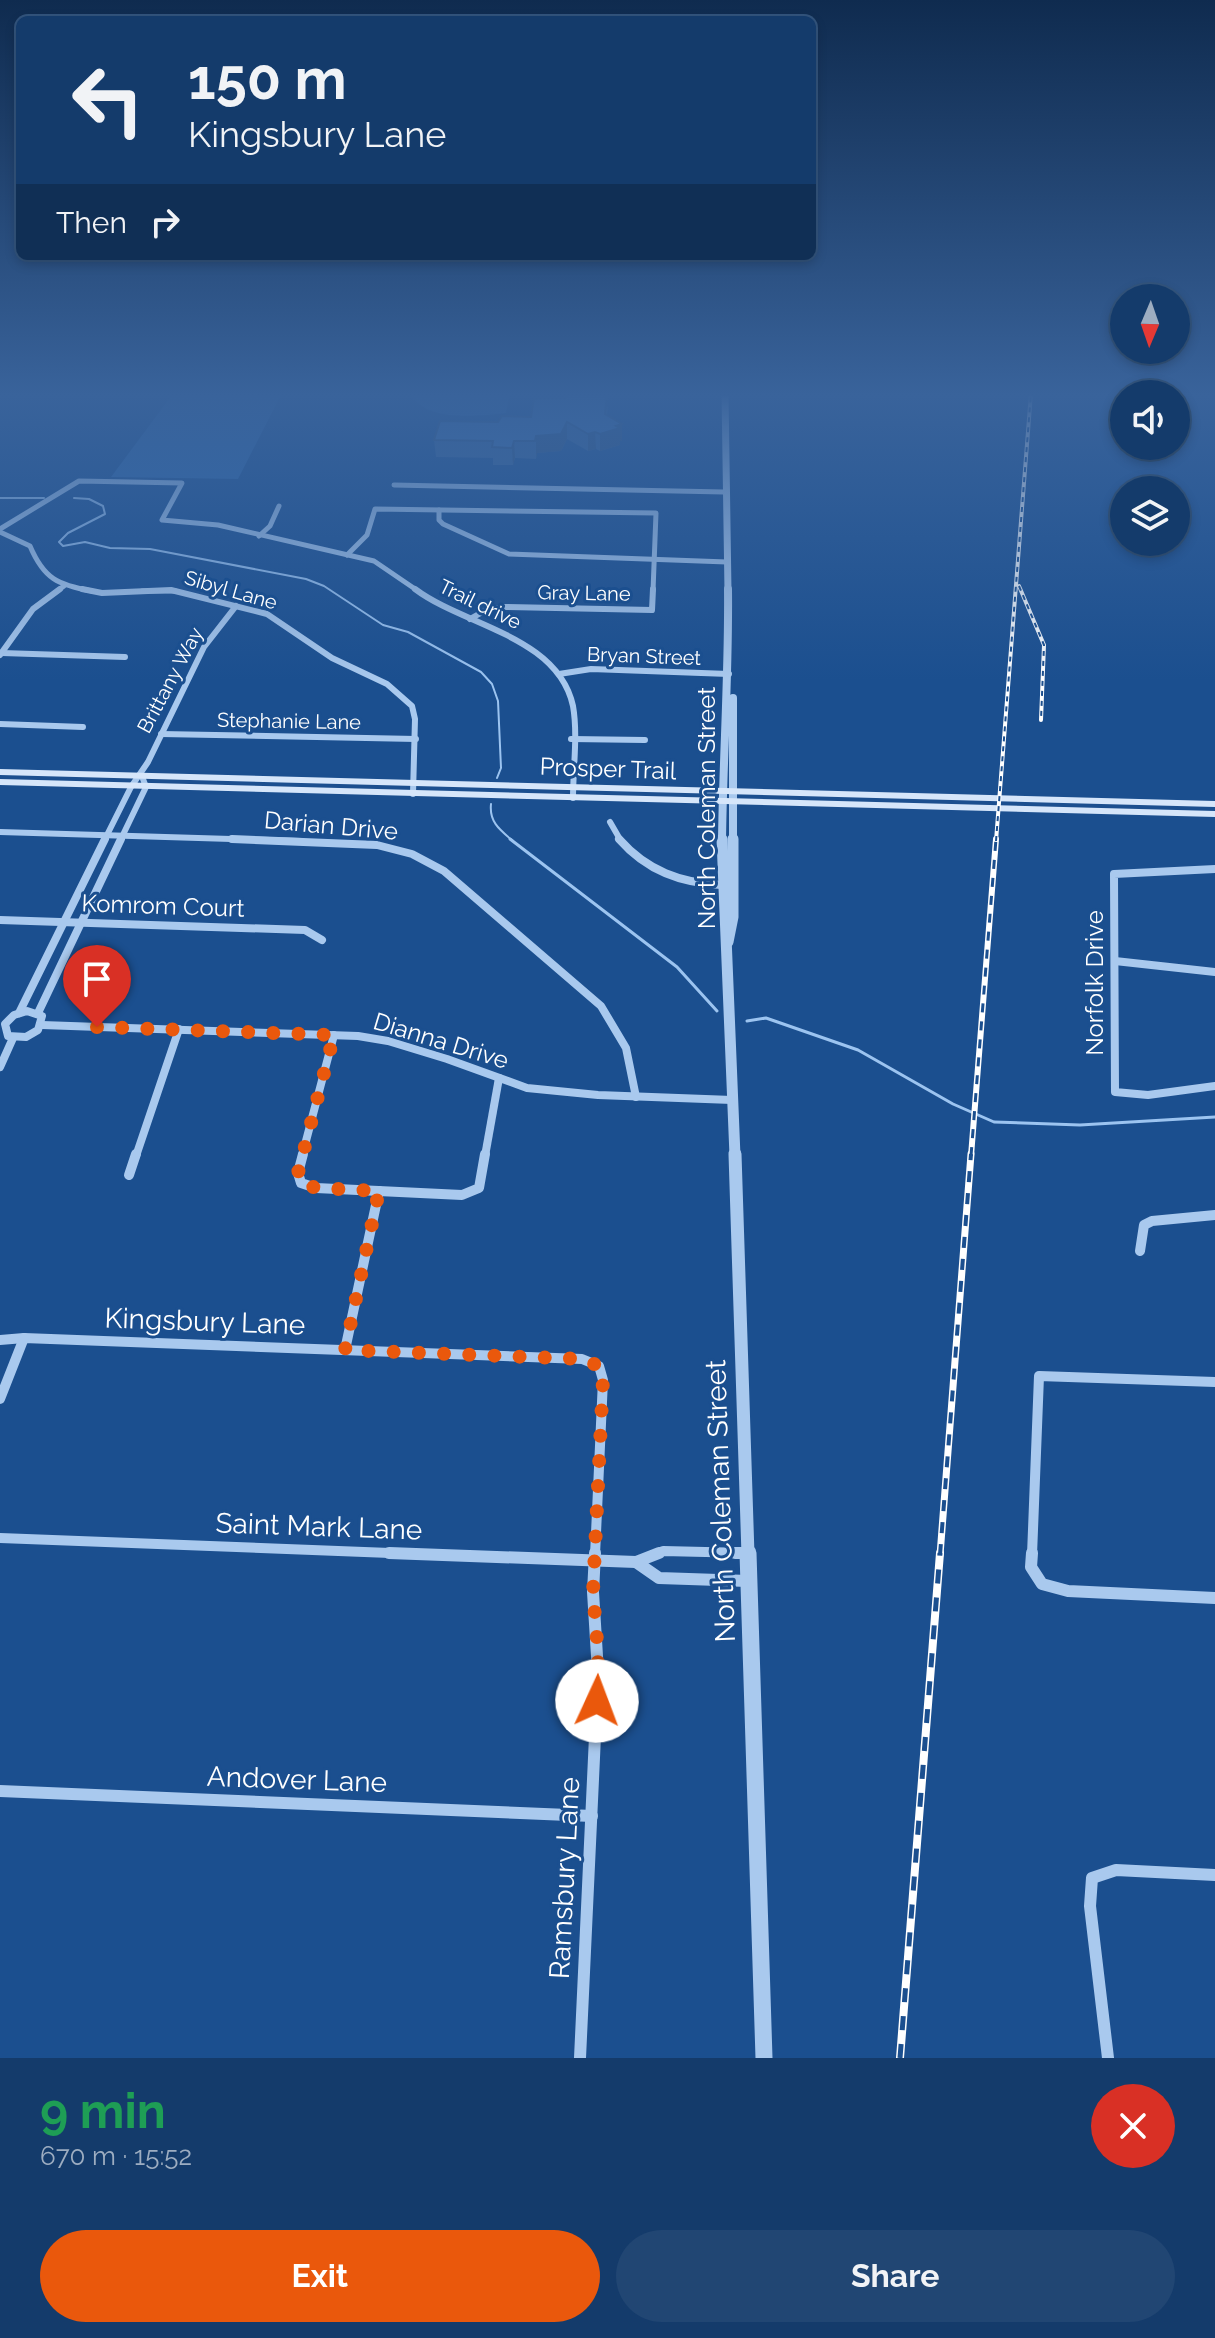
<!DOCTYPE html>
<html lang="en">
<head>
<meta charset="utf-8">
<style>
	:root { --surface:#143b6b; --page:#214673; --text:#f1f3f6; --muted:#9dadc1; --line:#33557e; --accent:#ea580c }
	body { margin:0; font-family:Raleway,sans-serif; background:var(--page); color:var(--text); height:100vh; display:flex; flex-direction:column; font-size:30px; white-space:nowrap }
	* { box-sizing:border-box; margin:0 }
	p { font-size:26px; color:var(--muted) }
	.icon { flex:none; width:44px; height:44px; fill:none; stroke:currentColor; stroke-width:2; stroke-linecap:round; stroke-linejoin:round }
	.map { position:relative; height:2058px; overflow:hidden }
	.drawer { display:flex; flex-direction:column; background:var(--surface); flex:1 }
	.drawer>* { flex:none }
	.banner { position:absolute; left:16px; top:16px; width:800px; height:244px; border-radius:12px; box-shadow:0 4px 12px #0003,0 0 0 2px var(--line); background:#143b6b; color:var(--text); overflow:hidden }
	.needle { width:52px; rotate:182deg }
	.buttons { position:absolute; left:1110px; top:284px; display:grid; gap:16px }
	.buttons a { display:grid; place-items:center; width:80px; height:80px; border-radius:50%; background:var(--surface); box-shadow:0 4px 12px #0003,0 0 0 2px var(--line); font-size:40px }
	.pin { position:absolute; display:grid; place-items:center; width:68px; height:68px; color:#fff; margin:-82px -34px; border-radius:50% 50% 50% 0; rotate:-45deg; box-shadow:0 0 8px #0007 }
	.pin .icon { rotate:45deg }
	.me { position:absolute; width:88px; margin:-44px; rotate:2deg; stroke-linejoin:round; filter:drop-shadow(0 0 6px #0008) }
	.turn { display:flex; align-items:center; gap:28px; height:168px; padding:0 40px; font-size:36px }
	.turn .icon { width:104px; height:104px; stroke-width:2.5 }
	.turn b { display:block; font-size:56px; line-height:68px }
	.then { display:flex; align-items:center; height:76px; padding:0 40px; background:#0003; gap:16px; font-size:30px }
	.round { display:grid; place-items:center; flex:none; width:84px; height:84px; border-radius:42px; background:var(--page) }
	.headline { display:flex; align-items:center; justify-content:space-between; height:136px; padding:0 40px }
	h1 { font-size:48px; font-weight:700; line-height:60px; color:#1e9e55 }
	.cta { display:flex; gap:16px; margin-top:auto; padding:16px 40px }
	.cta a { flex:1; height:92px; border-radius:48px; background:var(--accent); color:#fff; font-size:32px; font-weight:700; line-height:92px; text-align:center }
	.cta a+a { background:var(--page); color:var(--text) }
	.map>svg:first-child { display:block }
</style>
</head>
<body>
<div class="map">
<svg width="1215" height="2058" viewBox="0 0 1215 2058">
	<rect width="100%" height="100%" fill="#1b4f8f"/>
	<g fill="#2e69ad">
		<path d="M282,393l-44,86 -127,-2 61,-82z"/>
		<path d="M410,393h100l-4,20c-28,3 -81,10 -96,-20z"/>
	</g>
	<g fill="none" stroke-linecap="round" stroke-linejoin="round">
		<g stroke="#9cc4f0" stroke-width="2">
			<path d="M0,498h44"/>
			<path d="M74,498l15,1 14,7 2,8 -37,19 -9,9 4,4 22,-4 25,6 40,1 156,30 18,7 59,39 25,7 73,40 11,12 6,17 3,67 -4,10"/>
			<path d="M491,804c-2,18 9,26 22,37"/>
		</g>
		<g stroke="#9cc4f0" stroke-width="3">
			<path d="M510,839l167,128 40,44"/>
			<path d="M747,1021l19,-3 92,32 95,54 41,18 86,3 135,-8"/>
		</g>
		<g stroke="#a9c9ee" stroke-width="5">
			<path d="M394,485l330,7"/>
			<path d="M439,510v10l4,4 66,30 218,8"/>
			<path d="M0,529l79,-48 103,2 -20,37 56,5 156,36 44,30"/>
			<path d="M0,532l30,14c14,33 28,39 62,45"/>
			<path d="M259,536l11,-10 9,-20"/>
			<path d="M347,555l20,-20 8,-26 281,4 -3,78"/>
			<path d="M57,591l7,-5"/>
			<path d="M142,591h34"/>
		</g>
		<g stroke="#a9c9ee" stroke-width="6">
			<path d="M82,589l20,4 69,-3 96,24 65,44 55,26 25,22 3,13 -2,75"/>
			<path d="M415,589c49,37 143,47 158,117 5,28 0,63 0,92"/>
			<path d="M470,619l16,-9 19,-3 147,3 1,-21"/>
			<path d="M2,653l123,4"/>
			<path d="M0,655l33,-46 27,-20"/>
			<path d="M559,674l32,-5 138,5"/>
			<path d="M0,724l83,3"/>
			<path d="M161,734l255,5"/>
			<path d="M571,739l74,1"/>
			<path d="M610,822l11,19"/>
			<path d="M0,832l302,9"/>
			<path d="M104,841l27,-54 17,-25 56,-115 32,-41"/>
			<path d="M120,841l26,-54 -3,-8"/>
		</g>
		<g stroke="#a9c9ee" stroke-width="8">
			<path d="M232,839l145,6 35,9 32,17 157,135 25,42 10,49"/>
			<path d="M619,839c28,32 62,44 103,46"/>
			<path d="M1215,869l-101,5 1,218 33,3 67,-9"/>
			<path d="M0,920l305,10 17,10"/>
			<path d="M1115,961l100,11"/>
			<path d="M27,1011l15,5 -4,14 -12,7 -18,-1 -3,-12 9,-9z"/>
			<path d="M19,1013l86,-174"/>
			<path d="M38,1013l83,-174"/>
			<path d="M42,1025l316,11 30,5 59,18 80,29 71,7 134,5"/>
			<path d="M0,1067l13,-29"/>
			<path d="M136,1156l43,-127"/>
			<path d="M302,1156l32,-121"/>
			<path d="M485,1156l14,-78"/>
		</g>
		<g stroke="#a9c9ee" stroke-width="10">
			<path d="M303,1154l-5,19 3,10 15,5 146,7 17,-7 6,-34"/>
			<path d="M129,1175l7,-21"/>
			<path d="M1140,1251l4,-26 8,-4 63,-6"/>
			<path d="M0,1340l24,-2 558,21 17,7 4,14 -8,175"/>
			<path d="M345,1350l34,-159"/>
			<path d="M0,1399l24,-61"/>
			<path d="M0,1538l442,17"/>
			<path d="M654,1555l9,-4 85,2"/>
			<path d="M1032,1555l7,-179 176,6"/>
		</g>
		<g stroke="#a9c9ee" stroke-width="12">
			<path d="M389,1553l247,9 23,-9"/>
			<path d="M735,1553h13"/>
			<path d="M1032,1553l-1,14 11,17 26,7 147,7"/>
			<path d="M636,1562l23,16 89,3"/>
			<path d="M0,1791l592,25"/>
			<path d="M580,2058l18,-386 -5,-80 2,-39"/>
			<path d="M1108,2058l-18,-152 2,-28 24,-8 99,5"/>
		</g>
		<path stroke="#a9c9ee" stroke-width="7" d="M725,393l3,198"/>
		<g stroke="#a9c9ee" stroke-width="8">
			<path d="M733,698v143"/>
			<path d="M722,841c1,-85 7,-168 6,-252"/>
		</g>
		<g stroke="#a9c9ee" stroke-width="11">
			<path d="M722,839l13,317"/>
			<path d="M728,942l5,-25v-78"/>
		</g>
		<path stroke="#a9c9ee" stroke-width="13" d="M735,1154l13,401"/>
		<path stroke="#a9c9ee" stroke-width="17" d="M748,1553l16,505"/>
		<g fill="#d6e6fa" fill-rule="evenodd">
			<path d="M0,769l1215,32v6l-1215,-32z"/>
			<path d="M0,779l1215,32v6l-1215,-32z"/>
		</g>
		<g stroke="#fff" stroke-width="4">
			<g id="rail-far3">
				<path d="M1019,586l25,59 -3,75"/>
				<path d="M996,841l35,-448"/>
			</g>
		</g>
		<g stroke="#fff" stroke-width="6">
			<path id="rail-far2" d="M971,1156l25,-317"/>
		</g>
		<g stroke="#fff" stroke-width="7">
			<path id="rail-far1" d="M940,1555l31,-401"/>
		</g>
		<g stroke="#fff" stroke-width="8">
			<path id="rail" d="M900,2058l40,-505"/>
		</g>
		<use href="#rail-far3" stroke="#1b4f8f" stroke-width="2" stroke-dasharray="5" stroke-linecap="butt"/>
		<use href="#rail-far2" stroke="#1b4f8f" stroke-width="3" stroke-dasharray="9" stroke-linecap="butt"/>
		<use href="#rail-far1" stroke="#1b4f8f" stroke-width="4" stroke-dasharray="11" stroke-linecap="butt"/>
		<use href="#rail" stroke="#1b4f8f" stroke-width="5" stroke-dasharray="14" stroke-linecap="butt"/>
	</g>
	<path fill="#3a679d" d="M608,407l-1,8 15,9v17h-2v4l-20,6 -4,-2 -8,2 -21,-12 -6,12 -24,2 -1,6 -21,-1 -2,7h-20v-7l-57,-1 -2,-17 64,-18z"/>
	<g fill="#305480">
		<path d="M567,422v17l-6,12 -24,2 -1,6v-23z"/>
		<path d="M622,424v17h-2v4l-20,6v-17l16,-8z"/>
		<path d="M595,432l1,17 -8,2v-17z"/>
		<path d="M514,441l1,17 -2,7 -1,-17z"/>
	</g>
	<path fill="#4478b7" stroke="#305480" stroke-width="2" d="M567,393h40l-2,21 17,10 -6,2 4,2 -20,6 -5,-2 -7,2 -21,-12 -6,12 -25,2 -1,5h-21l-2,7 -20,-1 1,-6 -59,-1 6,-19 58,1 4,-6 29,1 3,-19h32z"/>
	<linearGradient id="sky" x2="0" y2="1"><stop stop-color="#0f2b4f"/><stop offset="0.58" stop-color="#39639b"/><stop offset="1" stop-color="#39639b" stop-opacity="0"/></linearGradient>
	<rect width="1215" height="681" fill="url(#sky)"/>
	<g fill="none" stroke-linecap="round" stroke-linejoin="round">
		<path stroke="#ea580c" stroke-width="14" stroke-dasharray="0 25.2" d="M97,1027l237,8 -36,138 3,10 15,5 63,3 -34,159 237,9 17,7 4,14 -10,212 5,60 -1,49"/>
	</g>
	<g text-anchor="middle" stroke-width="6" stroke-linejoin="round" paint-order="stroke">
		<g font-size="20" fill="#fff" stroke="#1b4f8f">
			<text transform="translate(231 590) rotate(16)" y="7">Sibyl Lane</text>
			<text transform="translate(584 593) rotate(1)" y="7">Gray Lane</text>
			<text transform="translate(480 604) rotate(26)" y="7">Trail drive</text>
			<text transform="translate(644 656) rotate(2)" y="7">Bryan Street</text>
			<text transform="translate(170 680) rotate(-62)" y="7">Brittany Way</text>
			<text transform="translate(289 721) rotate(1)" y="7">Stephanie Lane</text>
		</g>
		<g font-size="24" fill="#fff" stroke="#1b4f8f">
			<text transform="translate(608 769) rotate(2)" y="8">Prosper Trail</text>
			<text transform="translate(707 808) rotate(-90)" y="8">North Coleman Street</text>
			<text transform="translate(331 826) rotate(5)" y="8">Darian Drive</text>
			<text transform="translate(163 906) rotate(2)" y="8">Komrom Court</text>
			<text transform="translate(1095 983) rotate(-90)" y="8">Norfolk Drive</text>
			<text transform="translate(441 1041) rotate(17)" y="8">Dianna Drive</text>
		</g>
		<g font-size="28" fill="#fff" stroke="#1b4f8f">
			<text transform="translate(205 1321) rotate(2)" y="10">Kingsbury Lane</text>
			<text transform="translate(720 1501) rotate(-92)" y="10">North Coleman Street</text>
			<text transform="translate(319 1526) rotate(2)" y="10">Saint Mark Lane</text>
			<text transform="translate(297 1779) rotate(2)" y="10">Andover Lane</text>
			<text transform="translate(564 1878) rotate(-87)" y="10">Ramsbury Lane</text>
		</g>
	</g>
</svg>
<div class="buttons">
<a><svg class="needle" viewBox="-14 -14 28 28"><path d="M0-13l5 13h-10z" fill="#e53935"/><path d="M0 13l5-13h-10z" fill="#9dadc1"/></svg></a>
<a><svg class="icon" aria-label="sound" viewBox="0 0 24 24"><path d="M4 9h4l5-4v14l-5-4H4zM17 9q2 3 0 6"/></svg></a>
<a><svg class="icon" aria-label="layers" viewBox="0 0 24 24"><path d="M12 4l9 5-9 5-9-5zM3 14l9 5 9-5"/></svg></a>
</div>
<div class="pin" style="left:97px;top:1027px;background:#d93025"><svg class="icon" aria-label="arrive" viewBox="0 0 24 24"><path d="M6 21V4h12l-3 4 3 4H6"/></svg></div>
<svg class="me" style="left:597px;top:1701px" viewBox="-20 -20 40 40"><circle r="19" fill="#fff"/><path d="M0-13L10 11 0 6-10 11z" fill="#ea580c"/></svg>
<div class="banner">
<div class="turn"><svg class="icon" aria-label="left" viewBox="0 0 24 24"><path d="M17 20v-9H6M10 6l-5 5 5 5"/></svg><div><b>150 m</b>Kingsbury Lane</div></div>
<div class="then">Then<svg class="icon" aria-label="right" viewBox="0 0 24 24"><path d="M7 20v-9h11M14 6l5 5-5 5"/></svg></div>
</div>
</div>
<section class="drawer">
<div class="headline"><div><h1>9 min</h1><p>670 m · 15:52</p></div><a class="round" style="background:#d93025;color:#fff"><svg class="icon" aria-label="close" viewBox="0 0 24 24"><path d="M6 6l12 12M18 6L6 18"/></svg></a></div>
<div class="cta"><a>Exit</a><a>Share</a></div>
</section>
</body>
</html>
